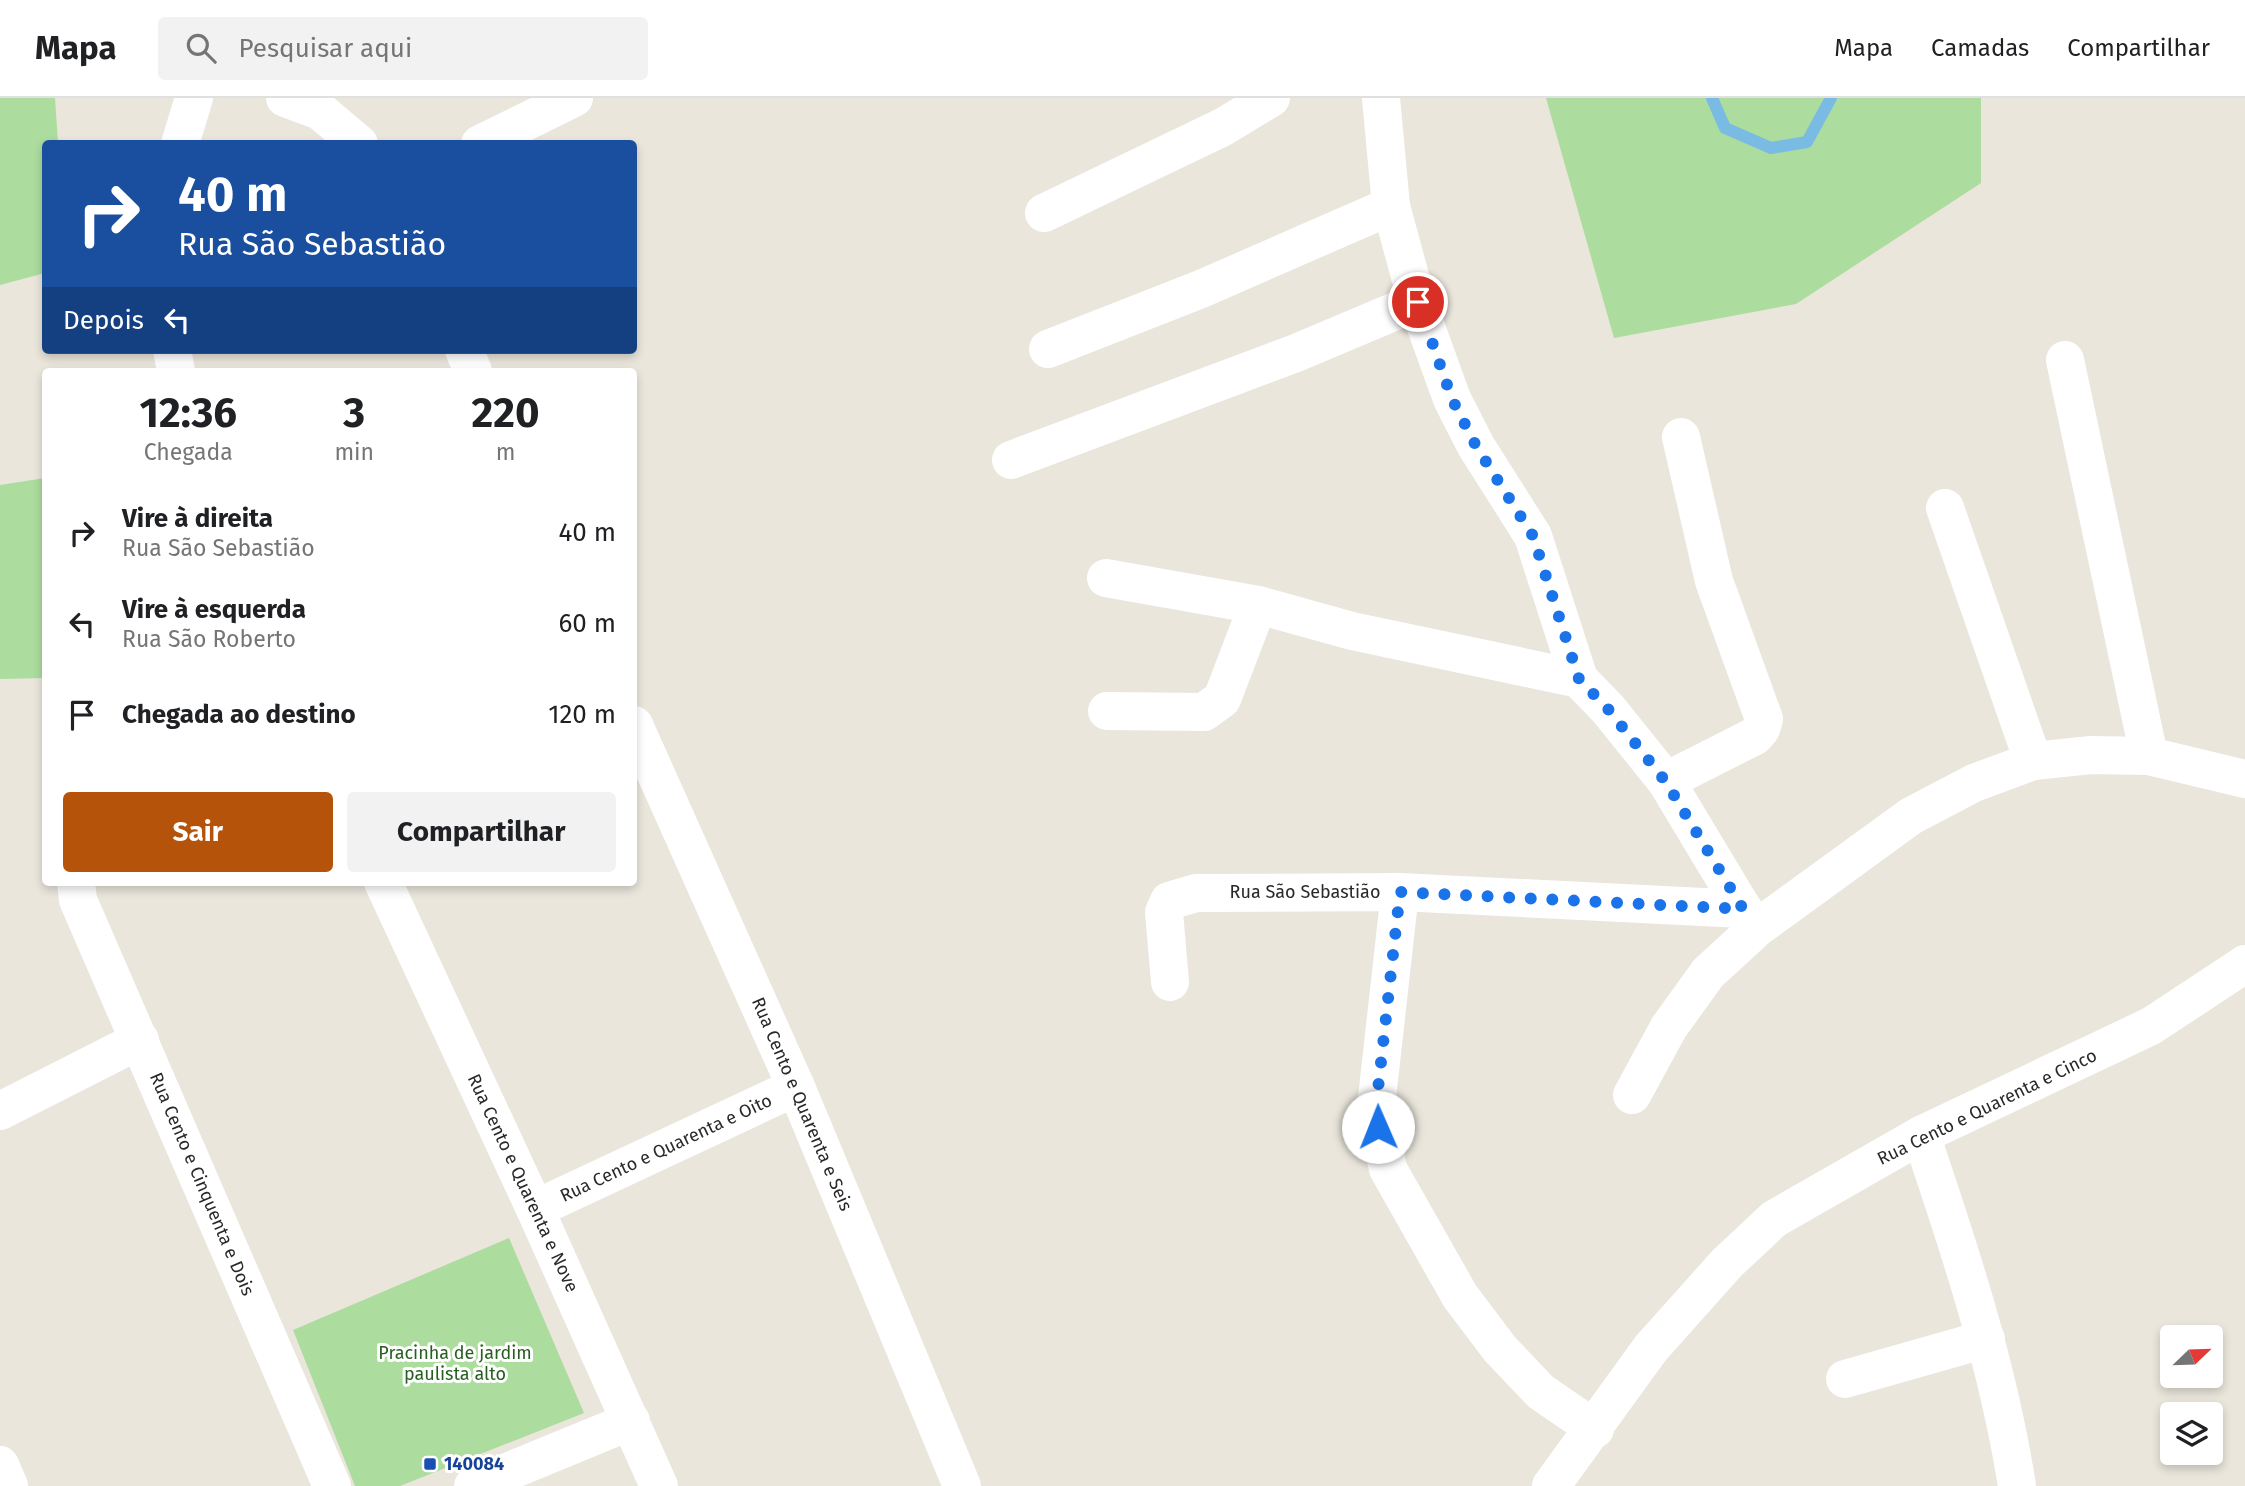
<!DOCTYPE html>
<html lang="pt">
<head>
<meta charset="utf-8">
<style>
	:root { --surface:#fff; --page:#f2f2f2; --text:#202124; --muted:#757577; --line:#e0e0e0; --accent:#b45309 }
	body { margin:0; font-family:"Fira Sans",sans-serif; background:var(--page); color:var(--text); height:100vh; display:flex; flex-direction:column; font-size:26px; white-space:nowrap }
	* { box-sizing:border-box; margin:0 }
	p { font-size:23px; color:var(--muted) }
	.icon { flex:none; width:38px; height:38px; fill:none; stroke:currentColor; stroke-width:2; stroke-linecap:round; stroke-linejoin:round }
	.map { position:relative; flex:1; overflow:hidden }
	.details { position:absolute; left:42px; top:270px; width:595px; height:518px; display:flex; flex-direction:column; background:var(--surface); border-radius:7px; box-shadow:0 4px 10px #0003 }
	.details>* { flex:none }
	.hud { position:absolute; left:42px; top:42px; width:595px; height:214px; border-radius:7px; box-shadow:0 4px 10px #0003; background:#1a4fa0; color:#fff; overflow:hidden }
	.needle { width:46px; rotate:67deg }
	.controls { position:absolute; left:2160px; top:1227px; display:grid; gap:14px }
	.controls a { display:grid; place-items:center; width:63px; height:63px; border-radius:7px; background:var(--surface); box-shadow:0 4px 10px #0003; font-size:35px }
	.pin { position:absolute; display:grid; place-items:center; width:60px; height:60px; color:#fff; margin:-30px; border:4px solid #fff; border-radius:50%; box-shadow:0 2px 7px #0007 }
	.me { position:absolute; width:77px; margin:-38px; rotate:359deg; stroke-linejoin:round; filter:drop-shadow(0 0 5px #0008) }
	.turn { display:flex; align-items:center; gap:24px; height:147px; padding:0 21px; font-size:32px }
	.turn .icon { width:91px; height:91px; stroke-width:2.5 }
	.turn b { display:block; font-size:49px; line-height:60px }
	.then { display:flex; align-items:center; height:66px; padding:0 21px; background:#0003; gap:14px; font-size:26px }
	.eta { display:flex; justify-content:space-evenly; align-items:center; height:119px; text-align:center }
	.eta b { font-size:42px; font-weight:700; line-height:49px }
	.primary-button { display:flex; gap:14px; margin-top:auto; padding:14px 21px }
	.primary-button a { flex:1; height:80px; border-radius:7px; background:var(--accent); color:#fff; font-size:28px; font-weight:700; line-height:80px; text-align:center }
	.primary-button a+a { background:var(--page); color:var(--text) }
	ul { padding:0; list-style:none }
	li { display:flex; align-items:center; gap:21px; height:91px; padding:0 21px }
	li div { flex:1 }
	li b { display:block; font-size:26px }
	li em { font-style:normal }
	header { display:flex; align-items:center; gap:42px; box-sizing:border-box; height:98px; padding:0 35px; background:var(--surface); border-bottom:2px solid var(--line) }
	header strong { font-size:33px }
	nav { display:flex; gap:38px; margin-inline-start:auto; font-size:24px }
	.search { width:490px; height:63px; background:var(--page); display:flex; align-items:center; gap:18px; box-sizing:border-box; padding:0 24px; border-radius:7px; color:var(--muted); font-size:26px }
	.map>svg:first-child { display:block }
</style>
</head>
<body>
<header>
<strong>Mapa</strong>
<div class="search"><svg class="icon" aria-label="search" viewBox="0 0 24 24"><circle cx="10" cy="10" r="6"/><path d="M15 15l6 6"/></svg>Pesquisar aqui</div>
<nav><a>Mapa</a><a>Camadas</a><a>Compartilhar</a></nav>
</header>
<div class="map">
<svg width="2245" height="1388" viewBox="0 0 2245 1388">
	<rect width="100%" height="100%" fill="#eae6dc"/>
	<g fill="#acdc9e">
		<path d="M0,0h55l3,45 -12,1 -1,129 -45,12z"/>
		<path d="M1546,0h435v85l-185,121 -182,34z"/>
		<path d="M45,380v200l-45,1v-194z"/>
		<path d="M509,1140l75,175 -184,73h-45l-62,-156z"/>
	</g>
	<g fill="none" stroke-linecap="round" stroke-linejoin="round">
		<path stroke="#79bbe3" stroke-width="12" d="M1712,0l13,30 46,20 36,-6 24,-44"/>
		<g stroke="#fff" stroke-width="38">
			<path d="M285,0l35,13 39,33"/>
			<path d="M1381,0l10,108 26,96 35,97 24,47 57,90 46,143 29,30 58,72 77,128"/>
			<path d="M180,46l14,-46"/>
			<path d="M480,46l94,-46"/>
			<path d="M1044,115l179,-86 48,-29"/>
			<path d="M1048,251l153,-60 190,-83"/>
			<path d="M172,252l4,21"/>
			<path d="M464,252l9,21"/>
			<path d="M2065,262l84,396"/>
			<path d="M1011,362l285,-107 121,-51"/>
			<path d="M1945,410l88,253"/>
			<path d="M1106,480l152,27 94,26 227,48"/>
			<path d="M1107,613l97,1 18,-13 36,-94"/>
			<path d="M634,627l162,362 166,399"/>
			<path d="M1666,683l89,-45 6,-7 3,-10 -50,-138 -33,-144"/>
			<path d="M76,784l2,18 254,586"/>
			<path d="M383,784l152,327 124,277"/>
			<path d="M1400,794l-23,206 2,29 9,42 72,127 40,53 41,43 54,37"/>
			<path d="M1170,884l-6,-70 5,-11 27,-8 204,-1 343,17 11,15"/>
			<path d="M1632,997l37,-68 39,-54 49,-45 154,-112 63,-33 59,-22 58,-6 58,1 96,23"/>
			<path d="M0,1013l140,-71"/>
			<path d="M1921,1037c39,115 77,230 96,351"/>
			<path d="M535,1111l261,-122"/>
			<path d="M1845,1281l141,-40"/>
			<path d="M0,1367l9,21"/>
			<path d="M473,1388l158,-65"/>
			<path d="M1551,1388l100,-138 76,-85 47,-44 147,-84 230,-109 94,-62"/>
		</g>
	</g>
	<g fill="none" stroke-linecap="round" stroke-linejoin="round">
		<path stroke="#1a73e8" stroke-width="12" stroke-dasharray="0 21.6" d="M1378,1029l-1,-29 23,-206 343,17 -77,-127 -58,-73 -29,-30 -46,-143 -57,-90 -24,-47 -34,-97"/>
	</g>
	<rect fill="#1a4fb4" stroke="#fff" stroke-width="2.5" x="423" y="1359" width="14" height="14" rx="3.5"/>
	<g text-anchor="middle" stroke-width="6" stroke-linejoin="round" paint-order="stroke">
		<g font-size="18" fill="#292929" stroke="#fff">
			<text x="1305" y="800">Rua São Sebastião</text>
			<text transform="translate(802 1006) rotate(67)" y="6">Rua Cento e Quarenta e Seis</text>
			<text transform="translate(1987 1009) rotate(-26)" y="6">Rua Cento e Quarenta e Cinco</text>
			<text transform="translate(666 1050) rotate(-25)" y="6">Rua Cento e Quarenta e Oito</text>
			<text transform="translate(523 1085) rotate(65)" y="6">Rua Cento e Quarenta e Nove</text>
			<text transform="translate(202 1086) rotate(67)" y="6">Rua Cento e Cinquenta e Dois</text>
		</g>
		<g font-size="18" fill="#265f20" stroke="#fff">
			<text x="455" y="1261">Pracinha de jardim<tspan x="455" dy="21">paulista alto</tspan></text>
		</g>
		<g font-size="18" font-weight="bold" fill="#164399" stroke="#fff" text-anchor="start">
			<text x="444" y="1372">140084</text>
		</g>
	</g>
</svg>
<div class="controls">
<a><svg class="needle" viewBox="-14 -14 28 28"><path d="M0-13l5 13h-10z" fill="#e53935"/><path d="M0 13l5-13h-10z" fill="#757577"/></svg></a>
<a><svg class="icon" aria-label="layers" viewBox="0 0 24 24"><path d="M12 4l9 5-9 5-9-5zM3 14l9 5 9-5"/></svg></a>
</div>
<div class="pin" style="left:1418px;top:204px;background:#d93025"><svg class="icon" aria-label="arrive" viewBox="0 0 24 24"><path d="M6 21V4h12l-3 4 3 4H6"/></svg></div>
<svg class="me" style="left:1378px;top:1029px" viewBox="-20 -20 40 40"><circle r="19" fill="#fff"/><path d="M0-13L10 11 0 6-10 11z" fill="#1a73e8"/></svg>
<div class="hud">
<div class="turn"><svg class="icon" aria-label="right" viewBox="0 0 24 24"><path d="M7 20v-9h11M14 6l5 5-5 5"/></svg><div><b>40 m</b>Rua São Sebastião</div></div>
<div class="then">Depois<svg class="icon" aria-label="left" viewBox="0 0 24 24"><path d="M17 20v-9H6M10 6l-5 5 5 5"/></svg></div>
</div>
<section class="details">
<div class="eta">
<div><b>12:36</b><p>Chegada</p></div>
<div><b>3</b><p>min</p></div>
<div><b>220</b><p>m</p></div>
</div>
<ul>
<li><svg class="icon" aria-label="right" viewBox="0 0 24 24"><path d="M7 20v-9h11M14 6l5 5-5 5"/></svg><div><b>Vire à direita</b><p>Rua São Sebastião</p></div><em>40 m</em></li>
<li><svg class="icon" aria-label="left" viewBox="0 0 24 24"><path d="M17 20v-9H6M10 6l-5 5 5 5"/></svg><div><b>Vire à esquerda</b><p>Rua São Roberto</p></div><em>60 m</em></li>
<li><svg class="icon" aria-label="arrive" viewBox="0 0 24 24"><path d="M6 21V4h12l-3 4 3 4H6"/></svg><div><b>Chegada ao destino</b></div><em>120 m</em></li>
</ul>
<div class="primary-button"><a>Sair</a><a>Compartilhar</a></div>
</section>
</div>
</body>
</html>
